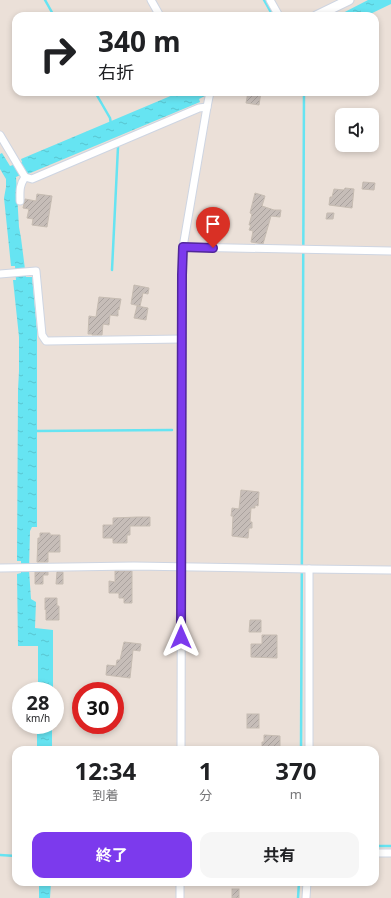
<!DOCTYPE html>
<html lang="ja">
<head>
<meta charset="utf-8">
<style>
	:root { --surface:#fff; --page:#f6f6f6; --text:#202124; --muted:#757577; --accent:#7c3aed }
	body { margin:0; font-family:"Noto Sans","Noto Sans JP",sans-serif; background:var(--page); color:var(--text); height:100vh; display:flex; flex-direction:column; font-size:15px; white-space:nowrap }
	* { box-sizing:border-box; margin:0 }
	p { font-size:13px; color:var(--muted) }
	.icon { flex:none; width:22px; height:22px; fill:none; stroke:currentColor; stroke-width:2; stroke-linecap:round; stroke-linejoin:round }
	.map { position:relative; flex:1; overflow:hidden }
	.panel { position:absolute; left:12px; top:746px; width:367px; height:140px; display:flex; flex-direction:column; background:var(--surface); border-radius:12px; box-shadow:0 2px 6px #0003 }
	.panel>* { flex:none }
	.top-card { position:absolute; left:12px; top:12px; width:367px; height:84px; border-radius:12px; box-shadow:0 2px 6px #0003; background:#fff; color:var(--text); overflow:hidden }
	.fabs { position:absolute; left:335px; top:108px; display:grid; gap:8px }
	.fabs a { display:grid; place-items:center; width:44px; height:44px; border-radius:8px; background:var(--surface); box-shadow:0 2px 6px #0003; font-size:20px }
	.speed { position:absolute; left:12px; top:682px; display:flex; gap:8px; font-size:20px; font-weight:700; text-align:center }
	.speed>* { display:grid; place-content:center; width:52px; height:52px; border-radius:50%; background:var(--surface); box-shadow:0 2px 6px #0003; line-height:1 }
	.speed small { font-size:10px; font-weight:400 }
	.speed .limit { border:6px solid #d22; background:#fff; color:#111 }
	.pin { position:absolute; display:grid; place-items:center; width:34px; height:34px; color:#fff; margin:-41px -17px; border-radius:50% 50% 50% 0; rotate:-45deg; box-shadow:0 0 4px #0007 }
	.pin .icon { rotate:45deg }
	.me { position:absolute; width:44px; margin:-22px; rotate:0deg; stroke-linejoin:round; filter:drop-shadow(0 0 3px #0008) }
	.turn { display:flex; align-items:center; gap:14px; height:84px; padding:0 20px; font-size:18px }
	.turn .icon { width:52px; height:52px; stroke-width:2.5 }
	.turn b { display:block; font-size:28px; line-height:34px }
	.eta { display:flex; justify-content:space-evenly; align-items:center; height:68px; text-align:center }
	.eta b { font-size:24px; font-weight:700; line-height:28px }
	.cta { display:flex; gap:8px; margin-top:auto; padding:8px 20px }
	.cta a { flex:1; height:46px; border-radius:12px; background:var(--accent); color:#fff; font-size:16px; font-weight:700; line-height:46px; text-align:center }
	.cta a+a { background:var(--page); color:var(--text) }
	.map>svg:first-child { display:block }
</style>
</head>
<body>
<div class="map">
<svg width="391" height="898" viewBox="0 0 391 898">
	<defs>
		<pattern id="water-ripples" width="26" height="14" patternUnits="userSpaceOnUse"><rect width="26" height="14" fill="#66e4f2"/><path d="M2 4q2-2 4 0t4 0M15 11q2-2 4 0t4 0" fill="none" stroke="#58c4d0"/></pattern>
		<pattern id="building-hatch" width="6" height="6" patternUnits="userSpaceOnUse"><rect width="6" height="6" fill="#c6bdb8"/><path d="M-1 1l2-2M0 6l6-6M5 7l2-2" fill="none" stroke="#aaa29e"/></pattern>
	</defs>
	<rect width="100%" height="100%" fill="#ebe0d8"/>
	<g fill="url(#water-ripples)">
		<path d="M368,0h23v4l-25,12h-29z"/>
		<path d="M180,92h33l-14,7 1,3 -172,72 -1,-2 -11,5 3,50 2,11 5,39h6l5,54v196h-5l-2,4 -1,39 2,29 5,3 -1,26 18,2v61h-15v-45h-20l-1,-72 4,-1v-12h-4l1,-171 1,-19v-34l-6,-57h3l-1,-14h-4l-7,-68 2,-11v-8l-6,-10v-15l2,-1 8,13 12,-4 -1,-3z"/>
		<rect x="37" y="725" width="15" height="25"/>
		<path d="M39,882h12l-1,16h-11z"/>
	</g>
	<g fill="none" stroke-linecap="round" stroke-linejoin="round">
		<g stroke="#66e4f2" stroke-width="2.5">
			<path d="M45,0l9,16"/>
			<path d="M264,0l9,16"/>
			<path d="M95,92l15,26 1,6"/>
			<path d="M112,270l6,-123"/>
			<path d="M35,431l137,-1"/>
			<path d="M301,750l3,-658"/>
			<path d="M375,846h16"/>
			<path d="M0,855l16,1"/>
			<path d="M298,898l1,-16"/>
		</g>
	</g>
	<g fill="url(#building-hatch)" stroke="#c6bcb2">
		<path d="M248,92h13l-2,13 -13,-2z"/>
		<path d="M363,182l12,1 -1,7 -12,-1z"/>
		<path d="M345,188l9,1 -2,19 -23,-3 1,-8h2l2,-8 10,1z"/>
		<path d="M255,193l10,3 -3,10 12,4h7l-1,7 -9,-1 -8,28 -12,-2 2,-11 -4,-1 2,-5h-2l3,-11 -2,-1z"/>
		<path d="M37,194l15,2 -5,31 -15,-2 1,-6 -6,-1 2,-9 -6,-1 2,-9 11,2z"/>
		<path d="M327,213h7l-1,6h-7z"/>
		<path d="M134,285l15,3 -1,6 -5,-1 -3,13 -9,-2z"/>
		<path d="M99,297l22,2 -2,11 -1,-1v7l-8,-1 -1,10 -6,-1 -1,11h-10v-1h-4l1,-18 7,1z"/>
		<path d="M137,306l11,2 -2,12 -12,-2z"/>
		<path d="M241,490l18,2 -1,14 -3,-1v3h-4l-1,14h2v6h-3l-1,10 -16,-2 1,-20h-2l1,-8 7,1z"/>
		<path d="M138,517h12v9h-20v9h-3v8h-14v-5h-10v-13h10v-7z"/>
		<path d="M40,533h10v2h10v17h-12v10h-11l1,-24h2z"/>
		<path d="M115,571h17v32h-8v-5h-5v-5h-10v-12l6,1z"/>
		<path d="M35,572h13v3h-5v9h-8z"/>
		<path d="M57,572h6v12h-7z"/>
		<path d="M45,598h12v8h2v14h-13v-11l-1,1z"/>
		<path d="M250,620h11v12h-12z"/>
		<path d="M262,635h15v23l-26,-1v-13h11z"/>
		<path d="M124,642l17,2 -1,7 -7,-1 -3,28 -24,-3 1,-10 9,1 1,-6h3z"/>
		<rect x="247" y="714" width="12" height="14"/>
		<path d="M264,735l16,1v14h-18v-8h2z"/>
		<rect x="232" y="889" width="7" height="9"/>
	</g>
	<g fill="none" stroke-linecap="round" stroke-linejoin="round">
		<g stroke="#ced5e2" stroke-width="9">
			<g id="minor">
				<path d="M151,0l9,16"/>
				<path d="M270,0l9,16"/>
				<path d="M0,135l25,42 7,2 167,-71 8,-1"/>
				<path d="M20,201c0,-10 -1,-15 5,-24"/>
				<path d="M183,247l208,4"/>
				<path d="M0,274l36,-3 6,64 4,6 136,-2"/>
				<path d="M0,568l134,-2 175,3 82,1"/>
				<path d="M181,750l1,-475 1,-28 24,-140 3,-15"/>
				<path d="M309,750v-181"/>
				<path d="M375,853h16"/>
				<path d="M180,898v-16"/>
				<path d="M306,898l1,-16"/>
			</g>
		</g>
		<g stroke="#ced5e2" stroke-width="11">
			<path id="tertiary" d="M316,16l33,-16"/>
		</g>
		<use href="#minor" stroke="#fff" stroke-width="7"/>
		<use href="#tertiary" stroke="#fff" stroke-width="9"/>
	</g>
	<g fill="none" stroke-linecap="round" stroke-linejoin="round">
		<g stroke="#51269a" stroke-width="10">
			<path id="route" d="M181,637l1,-362 1,-28 30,1"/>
		</g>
		<use href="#route" stroke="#7c3aed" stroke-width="7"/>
	</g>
</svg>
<div class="fabs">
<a><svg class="icon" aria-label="sound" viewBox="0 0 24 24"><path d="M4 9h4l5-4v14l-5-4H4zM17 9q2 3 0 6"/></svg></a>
</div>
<div class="speed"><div>28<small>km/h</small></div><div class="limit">30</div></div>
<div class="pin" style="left:213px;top:248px;background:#d93025"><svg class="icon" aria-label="arrive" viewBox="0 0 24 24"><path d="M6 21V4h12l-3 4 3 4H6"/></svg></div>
<svg class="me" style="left:181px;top:637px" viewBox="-20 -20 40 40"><path d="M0-17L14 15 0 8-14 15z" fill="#7c3aed" stroke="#fff" stroke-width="4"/></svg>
<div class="top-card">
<div class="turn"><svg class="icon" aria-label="right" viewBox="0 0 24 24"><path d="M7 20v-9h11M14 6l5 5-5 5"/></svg><div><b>340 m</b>右折</div></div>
</div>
<section class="panel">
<div class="eta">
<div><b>12:34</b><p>到着</p></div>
<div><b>1</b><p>分</p></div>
<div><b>370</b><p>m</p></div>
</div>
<div class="cta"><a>終了</a><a>共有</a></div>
</section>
</div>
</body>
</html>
